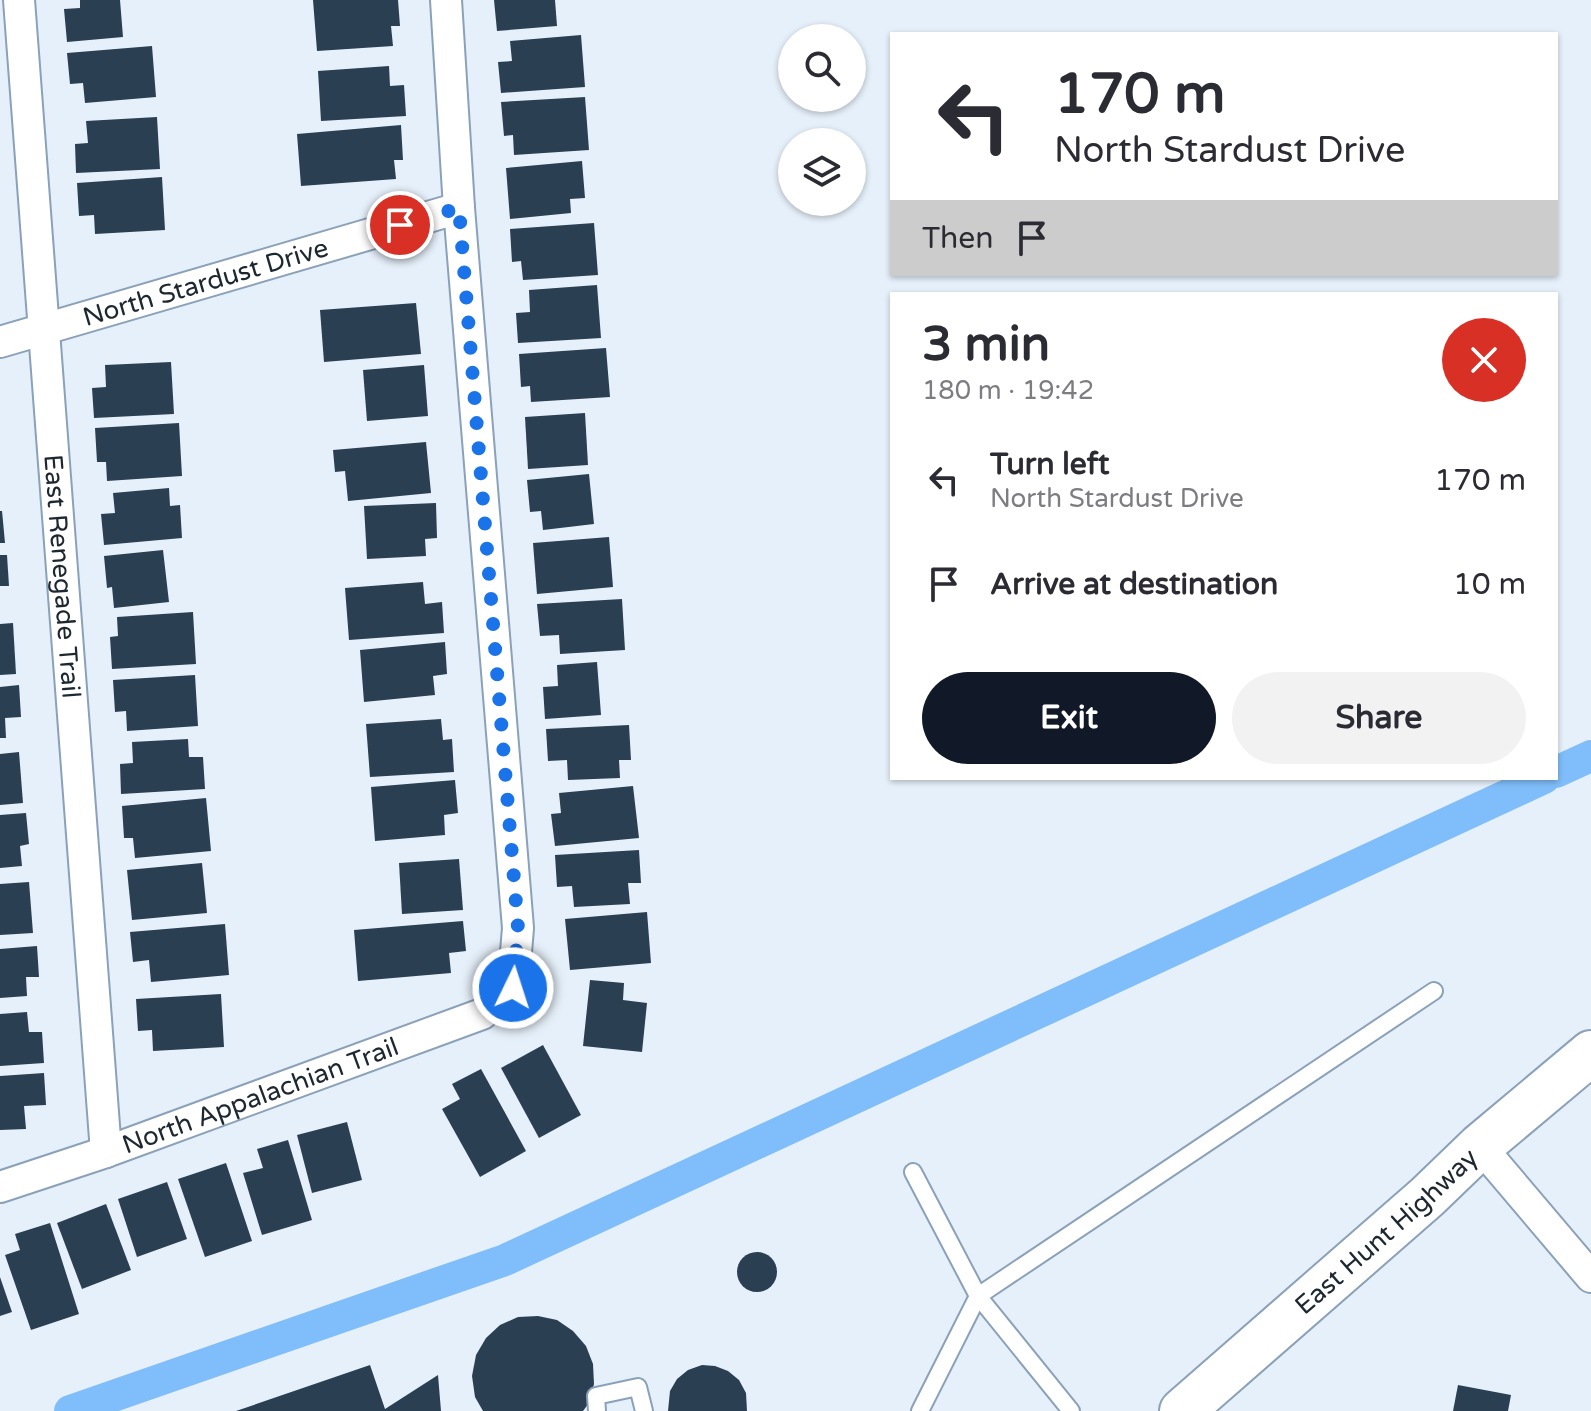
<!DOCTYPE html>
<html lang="en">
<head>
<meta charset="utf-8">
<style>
	:root { --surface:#fff; --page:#f2f2f3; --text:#2b2b33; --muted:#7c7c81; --accent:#111827 }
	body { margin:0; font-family:"Varela Round",sans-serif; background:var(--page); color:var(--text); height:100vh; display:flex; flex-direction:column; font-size:30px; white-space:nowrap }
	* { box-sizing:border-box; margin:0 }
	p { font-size:26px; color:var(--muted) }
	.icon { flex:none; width:44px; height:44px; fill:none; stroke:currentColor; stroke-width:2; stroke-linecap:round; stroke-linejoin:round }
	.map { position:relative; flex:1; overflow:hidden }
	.side { position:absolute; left:890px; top:292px; width:668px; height:488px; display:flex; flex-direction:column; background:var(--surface); border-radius:0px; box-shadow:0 2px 6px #0004 }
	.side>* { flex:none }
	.guide { position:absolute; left:890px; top:32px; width:668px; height:244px; border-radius:0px; box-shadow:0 2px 6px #0004; background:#fff; color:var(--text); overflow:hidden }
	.buttons { position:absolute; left:778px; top:24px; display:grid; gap:16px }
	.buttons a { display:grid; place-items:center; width:88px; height:88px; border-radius:50%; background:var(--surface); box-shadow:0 2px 6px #0004; font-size:40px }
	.pin { position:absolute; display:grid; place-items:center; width:68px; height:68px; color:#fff; margin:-34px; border:4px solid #fff; border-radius:50%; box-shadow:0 2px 8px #0007 }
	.me { position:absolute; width:88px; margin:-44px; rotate:4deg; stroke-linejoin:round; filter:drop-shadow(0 0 6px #0008) }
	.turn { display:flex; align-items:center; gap:28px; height:168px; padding:0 32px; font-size:36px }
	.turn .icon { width:104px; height:104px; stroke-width:2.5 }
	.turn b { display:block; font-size:56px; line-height:68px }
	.then { display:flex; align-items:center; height:76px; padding:0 32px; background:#0003; gap:16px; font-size:30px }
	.round { display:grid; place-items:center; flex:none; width:84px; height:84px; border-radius:42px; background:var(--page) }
	.headline { display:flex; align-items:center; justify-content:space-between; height:136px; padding:0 32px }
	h1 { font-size:48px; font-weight:800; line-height:60px }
	.cta { display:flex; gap:16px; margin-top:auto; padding:16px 32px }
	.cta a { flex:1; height:92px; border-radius:48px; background:var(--accent); color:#fff; font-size:32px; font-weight:800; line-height:92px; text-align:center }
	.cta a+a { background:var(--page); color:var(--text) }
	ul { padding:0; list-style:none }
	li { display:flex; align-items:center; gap:24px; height:104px; padding:0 32px }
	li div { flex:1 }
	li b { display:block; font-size:30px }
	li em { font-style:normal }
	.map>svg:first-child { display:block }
</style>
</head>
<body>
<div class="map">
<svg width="1591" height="1411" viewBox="0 0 1591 1411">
	<rect width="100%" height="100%" fill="#e6f0fa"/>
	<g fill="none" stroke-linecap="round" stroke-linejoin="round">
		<g stroke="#7fbefa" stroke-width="32">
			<path d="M1556,772l35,-16"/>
			<path d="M70,1411l435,-151 1039,-482"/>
		</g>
	</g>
	<g fill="#2a3f52">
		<path d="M80,0h40l3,37 -56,5 -3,-33 16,-1z"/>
		<path d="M313,0h85l2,26h-9l2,20 -76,5z"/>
		<path d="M494,0h61l2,26 -60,5z"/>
		<path d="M581,35l4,52 -84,6 -3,-31 14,-1 -2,-20z"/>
		<path d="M152,46l4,51 -71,6 -2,-20 -13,1 -3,-31z"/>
		<path d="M389,66l1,20 14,-1 2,31 -85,5 -3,-50z"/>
		<path d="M585,97l4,53 -75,5 -1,-20 -9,1 -3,-34z"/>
		<path d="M157,117l3,52 -84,4 -1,-29 13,-1 -2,-22z"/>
		<path d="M401,125l2,35h-9l2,19 -95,7 -4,-52z"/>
		<path d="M582,161l3,37 -15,1 1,14 -61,6 -4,-51z"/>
		<path d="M162,177l3,53 -70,4 -1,-19 -15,1 -2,-33z"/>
		<path d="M594,223l4,52 -75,5 -2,-19 -9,1 -2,-33z"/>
		<path d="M597,285l4,53 -83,5 -2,-30 14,-1 -1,-22z"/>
		<path d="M416,303l5,51 -97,8 -4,-52z"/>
		<path d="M606,348l4,49 -79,5 -1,-16 -9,1 -2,-33z"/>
		<path d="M171,362l3,52 -80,4 -2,-30 14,-1 -1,-22z"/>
		<path d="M424,365l4,51 -61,5 -4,-51z"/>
		<path d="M585,413l3,52 -60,4 -3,-52z"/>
		<path d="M179,423l3,53 -75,5 -1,-19h-9l-2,-34z"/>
		<path d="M426,442l5,51 -83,8 -3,-30 -10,1 -2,-22z"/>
		<path d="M589,474l5,50 -51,6 -2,-19 -11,1 -3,-32z"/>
		<path d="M169,488l1,18 10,-1 2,33 -78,7 -3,-31 14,-1 -2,-20z"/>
		<path d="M436,503l1,35 -12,1 1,17 -59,3 -3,-53z"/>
		<path d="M0,511h2l3,32h-5z"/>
		<path d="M609,537l4,50 -76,7 -4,-51z"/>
		<path d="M163,550l6,52 -55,6 -2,-21 -5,1 -3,-32z"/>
		<path d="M0,555h7l2,31h-9z"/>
		<path d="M423,582l2,22 17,-2 2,31 -95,7 -4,-52z"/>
		<path d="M622,599l3,51 -65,4 -1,-19 -19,1 -3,-32z"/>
		<path d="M193,612l3,52 -84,5 -2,-32 8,-1 -1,-19z"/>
		<path d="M13,623l3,51 -16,1v-51z"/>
		<path d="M445,642l2,32 -14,2 2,19 -71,7 -4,-52z"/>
		<path d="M597,662l4,53 -56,4 -2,-32 15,-1 -1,-21z"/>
		<path d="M195,675l3,51 -71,5 -1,-20 -11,1 -2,-32z"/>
		<path d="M19,685l2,32 -16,1 1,20h-6v-51z"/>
		<path d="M441,719l2,21 9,-1 2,33 -84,5 -4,-53z"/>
		<path d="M629,725l2,35h-12l1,18 -52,2 -1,-20 -19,1 -2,-32z"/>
		<path d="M188,739l1,18h14l2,32 -84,5 -1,-30 13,-1 -1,-21z"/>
		<path d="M19,752l4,51 -23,2v-51z"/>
		<path d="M455,780l3,33 -14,2 1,20 -70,6 -4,-54z"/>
		<path d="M633,786l6,52 -84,8 -4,-32 10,-1 -2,-20z"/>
		<path d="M206,798l5,53 -76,7 -2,-20h-9l-2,-32z"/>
		<path d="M26,813l3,31 -9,2 2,20 -22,2v-53z"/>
		<path d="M639,850l2,33h-13l2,21 -56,3 -2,-21 -15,1 -2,-32z"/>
		<path d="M459,859l4,51 -61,4 -3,-51z"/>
		<path d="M202,863l5,50 -75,7 -5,-50z"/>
		<path d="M29,882l4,51 -33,2v-51z"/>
		<path d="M647,912l4,51 -81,7 -5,-51z"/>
		<path d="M463,921l3,30 -17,2 2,20 -93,8 -4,-51z"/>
		<path d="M225,924l4,51 -78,7 -2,-22 -16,2 -3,-30z"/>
		<path d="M37,946l2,31h-13l1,19 -27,2v-49z"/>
		<path d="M590,980l34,3 -1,17 24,3 -5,49 -59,-6z"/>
		<path d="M221,994l3,53 -71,4 -1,-21 -14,1 -2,-32z"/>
		<path d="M27,1012l2,20h13l2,31 -44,3v-52z"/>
		<path d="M543,1045l38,70 -42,23 -38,-70z"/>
		<path d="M481,1069l45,82 -46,26 -38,-68 18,-10 -8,-15z"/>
		<path d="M44,1073l2,32 -22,1 2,23 -26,1v-54z"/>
		<path d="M347,1122l15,58 -50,13 -15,-58z"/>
		<path d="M288,1140l24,80 -50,15 -19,-62 20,-5 -6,-19z"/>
		<path d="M226,1163l26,78 -47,16 -27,-78z"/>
		<path d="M167,1182l20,57 -50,18 -19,-58z"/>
		<path d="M106,1204l25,66 -49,19 -25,-66z"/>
		<path d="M50,1223l29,91 -48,16 -26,-75 15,-5 -5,-16z"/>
		<circle cx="757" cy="1272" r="20"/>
		<path d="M0,1277l12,35 -12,4z"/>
		<path d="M538,1316l19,4 16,11 13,15 7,18 1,20 -5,19 -6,8h-100l-8,-14 -3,-21 4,-21 10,-17 14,-13 18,-8z"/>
		<path d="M370,1365l15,44 53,-34 3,36h-205z"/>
		<path d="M702,1365l13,1 13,5 11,9 7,13 1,18h-79l2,-20 7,-12 11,-9z"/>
		<path d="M1458,1385l53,10 -3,16h-55z"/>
	</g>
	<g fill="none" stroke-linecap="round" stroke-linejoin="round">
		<g stroke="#8aa1b9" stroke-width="20">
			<g id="lane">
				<path d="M913,1172l65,124 93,115"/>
				<path d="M597,1411l-1,-15 42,-9 6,24"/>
				<path d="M920,1411l58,-115 456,-305"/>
			</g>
		</g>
		<g stroke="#8aa1b9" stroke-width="34">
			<g id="street">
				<path id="s1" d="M19,0l87,1152"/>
				<path id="s2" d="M0,342l459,-134"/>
				<path d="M1480,1146l111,131"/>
				<path id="s3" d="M0,1187l106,-35 376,-138 31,-26 5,-60 -59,-720 -13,-208"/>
			</g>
		</g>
		<g stroke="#8aa1b9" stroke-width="48">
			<g id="primary">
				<path id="s4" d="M1182,1411l245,-214 53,-51 111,-93"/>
			</g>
		</g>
		<use href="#lane" stroke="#fff" stroke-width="16"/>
		<use href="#street" stroke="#fff" stroke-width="30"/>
		<use href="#primary" stroke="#fff" stroke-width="44"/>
	</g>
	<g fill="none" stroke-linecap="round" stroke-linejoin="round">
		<path stroke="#1a73e8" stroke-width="14" stroke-dasharray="0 25.2" d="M400,225l59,-17 59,720 -5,60"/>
	</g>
	<g text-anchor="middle" stroke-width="8" stroke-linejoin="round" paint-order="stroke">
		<g font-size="26" fill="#1d2730" stroke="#e6f0fa">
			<text dy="9" stroke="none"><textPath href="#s2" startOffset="214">North Stardust Drive</textPath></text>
			<text dy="9" stroke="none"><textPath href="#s1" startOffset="578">East Renegade Trail</textPath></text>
			<text dy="9" stroke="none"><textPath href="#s3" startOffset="276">North Appalachian Trail</textPath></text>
			<text dy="9" stroke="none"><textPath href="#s4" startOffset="272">East Hunt Highway</textPath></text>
		</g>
	</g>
</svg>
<div class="buttons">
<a><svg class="icon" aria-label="search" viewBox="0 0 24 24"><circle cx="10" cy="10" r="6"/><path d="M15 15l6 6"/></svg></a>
<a><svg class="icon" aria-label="layers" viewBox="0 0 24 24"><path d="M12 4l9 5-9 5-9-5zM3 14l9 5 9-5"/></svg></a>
</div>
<div class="pin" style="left:400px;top:225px;background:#d93025"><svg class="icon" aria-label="arrive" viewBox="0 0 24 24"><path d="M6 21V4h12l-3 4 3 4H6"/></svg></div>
<svg class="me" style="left:513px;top:988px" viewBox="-20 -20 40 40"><circle r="17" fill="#1a73e8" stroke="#fff" stroke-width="3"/><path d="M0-11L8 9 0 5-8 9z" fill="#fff"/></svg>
<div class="guide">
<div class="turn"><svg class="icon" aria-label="left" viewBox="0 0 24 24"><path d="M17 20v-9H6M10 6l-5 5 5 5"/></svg><div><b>170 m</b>North Stardust Drive</div></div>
<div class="then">Then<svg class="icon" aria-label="arrive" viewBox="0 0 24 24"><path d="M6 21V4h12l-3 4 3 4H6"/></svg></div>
</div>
<section class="side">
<div class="headline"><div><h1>3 min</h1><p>180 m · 19:42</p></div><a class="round" style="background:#d93025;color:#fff"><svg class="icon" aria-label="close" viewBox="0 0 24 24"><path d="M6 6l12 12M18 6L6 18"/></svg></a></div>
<ul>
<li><svg class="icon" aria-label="left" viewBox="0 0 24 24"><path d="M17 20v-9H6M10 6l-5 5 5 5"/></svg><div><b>Turn left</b><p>North Stardust Drive</p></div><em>170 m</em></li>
<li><svg class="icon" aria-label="arrive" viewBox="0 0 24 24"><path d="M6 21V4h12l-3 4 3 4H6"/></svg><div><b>Arrive at destination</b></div><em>10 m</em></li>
</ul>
<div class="cta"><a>Exit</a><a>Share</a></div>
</section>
</div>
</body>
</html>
